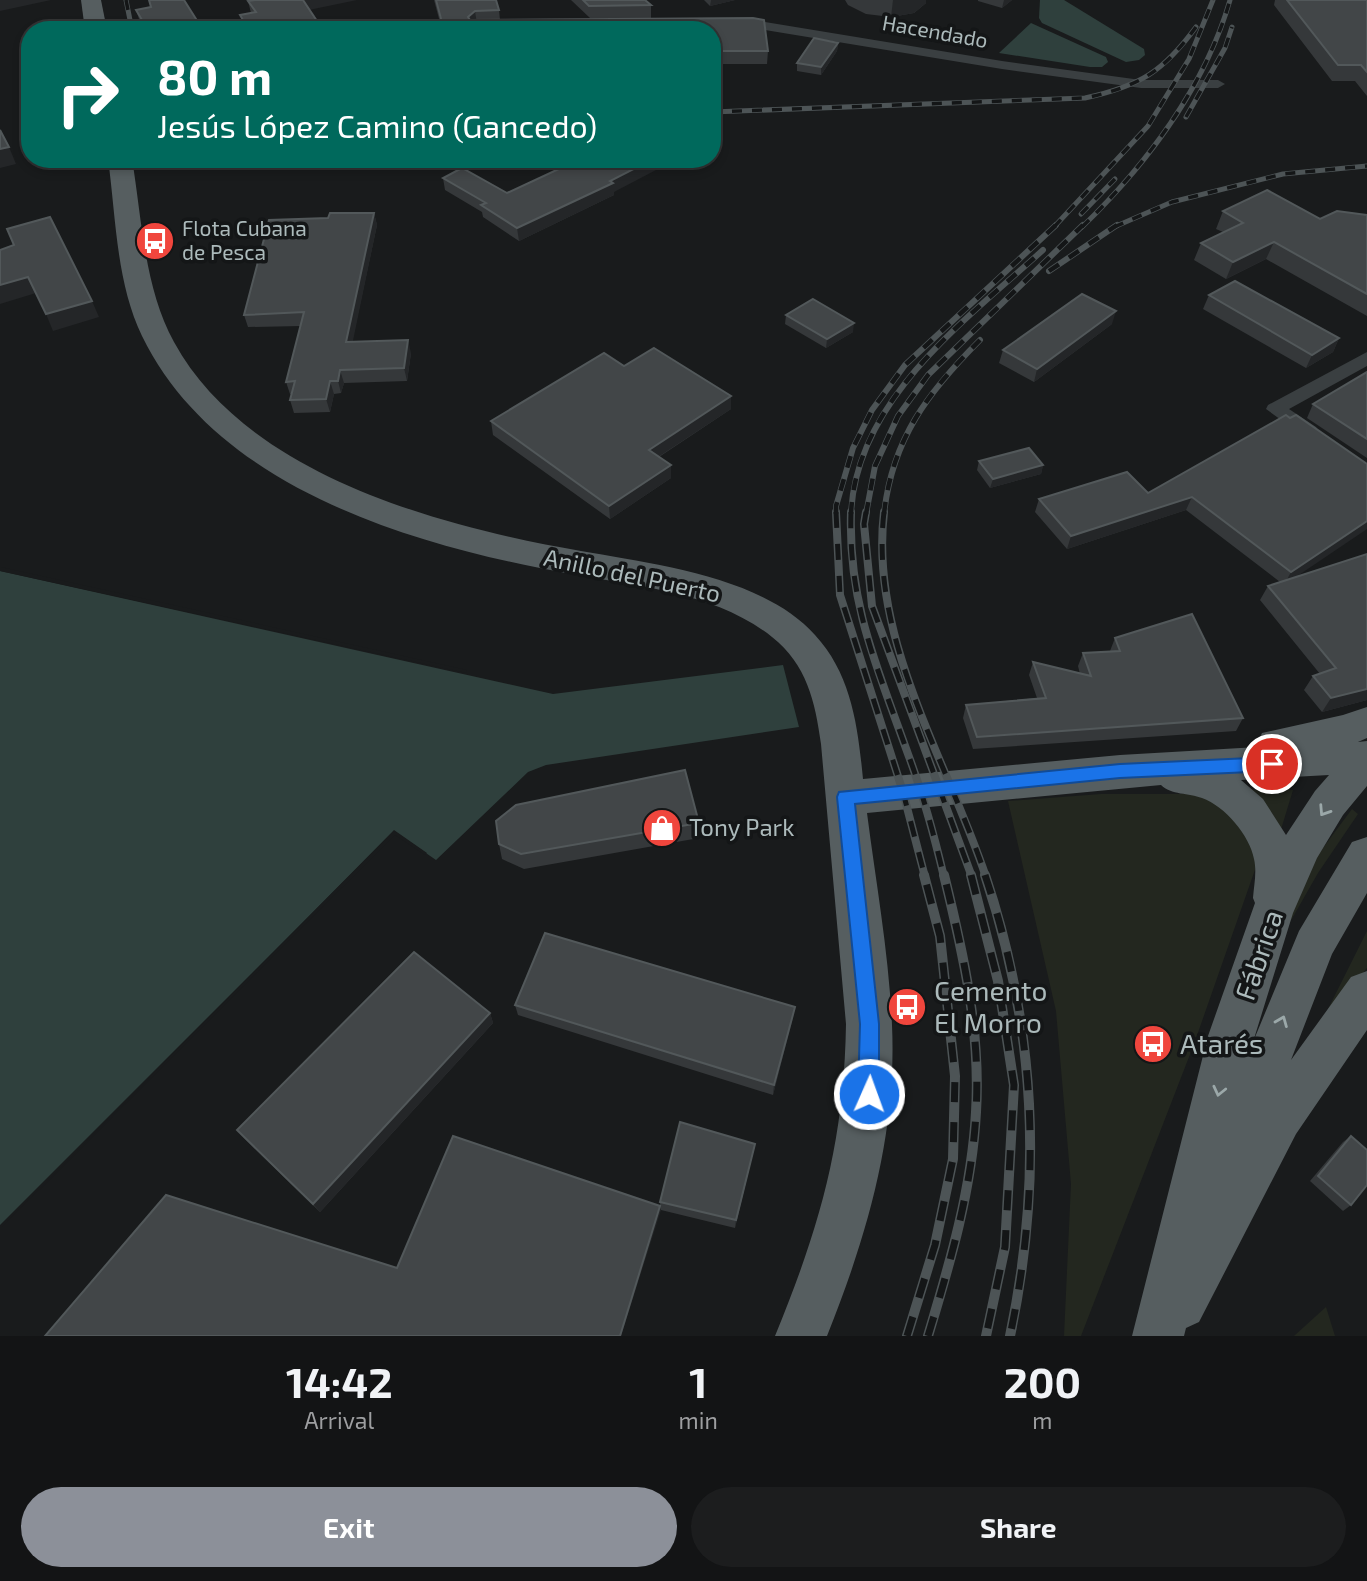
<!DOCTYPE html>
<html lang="en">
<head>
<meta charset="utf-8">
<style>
	:root { --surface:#131415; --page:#1c1d1e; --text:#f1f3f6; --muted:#9d9ea0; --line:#323334; --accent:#8c9099 }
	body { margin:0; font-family:"Exo 2",sans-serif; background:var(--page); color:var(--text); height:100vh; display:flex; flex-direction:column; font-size:26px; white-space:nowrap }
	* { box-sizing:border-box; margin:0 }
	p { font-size:23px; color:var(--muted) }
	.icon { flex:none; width:38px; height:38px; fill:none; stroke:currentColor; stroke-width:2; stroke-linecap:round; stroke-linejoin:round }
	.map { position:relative; height:1336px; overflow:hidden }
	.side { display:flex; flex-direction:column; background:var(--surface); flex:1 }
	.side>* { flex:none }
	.hud { position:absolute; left:21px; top:21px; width:700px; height:147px; border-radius:28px; box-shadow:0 4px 10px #0003,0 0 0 2px var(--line); background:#00695c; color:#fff; overflow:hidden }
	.pin { position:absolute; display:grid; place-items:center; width:60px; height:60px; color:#fff; margin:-30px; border:4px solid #fff; border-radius:50%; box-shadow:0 2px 7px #0007 }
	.me { position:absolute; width:77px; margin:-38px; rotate:2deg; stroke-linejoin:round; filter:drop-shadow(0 0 5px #0008) }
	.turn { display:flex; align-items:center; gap:24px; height:147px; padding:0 21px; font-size:32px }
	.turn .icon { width:91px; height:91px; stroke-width:2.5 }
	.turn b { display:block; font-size:49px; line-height:60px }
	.eta { display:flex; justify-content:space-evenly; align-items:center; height:119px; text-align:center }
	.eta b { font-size:42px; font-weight:700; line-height:49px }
	.primary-button { display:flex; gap:14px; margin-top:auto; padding:14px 21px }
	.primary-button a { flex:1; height:80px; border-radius:42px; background:var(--accent); color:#fff; font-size:28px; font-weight:700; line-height:80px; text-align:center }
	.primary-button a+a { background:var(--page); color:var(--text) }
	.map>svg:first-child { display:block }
</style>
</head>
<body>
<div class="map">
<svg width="1367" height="1336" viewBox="0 0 1367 1336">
	<rect width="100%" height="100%" fill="#191b1c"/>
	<g fill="#23271f">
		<path d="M1237,789l56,1 -14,46z"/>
		<path d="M1101,794h91l20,7 34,27 11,36 -63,180 -113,292h-17l7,-152 -15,-173 -48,-210z"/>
		<path d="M1352,809l6,5 -40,59 -53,93 46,-102z"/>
		<path d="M1367,931v37l-44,51z"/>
		<path d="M1326,1307l9,29h-41z"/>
	</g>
	<g fill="#2f403d">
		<path d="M1040,0h24l80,49 1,6 -6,5 -13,2 -84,-39 -3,-5z"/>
		<path d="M1031,23l75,34 2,5 -6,5h-12l-91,-14z"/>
		<path d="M0,571l553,123 230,-29 16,62 -253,38 -18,7 -92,88 -42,-29 -394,394z"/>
	</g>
	<g fill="#191b1c">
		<path d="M0,567h1l466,103 -1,3 -466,-102z"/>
		<path d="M394,830l33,23 -2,2 -30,-20 -395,394z"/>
	</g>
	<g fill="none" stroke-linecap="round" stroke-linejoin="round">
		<g fill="#3a3f41" fill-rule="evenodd">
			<path d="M753,20l249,41 139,19h77l7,4 -7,4h-77l-139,-19 -249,-41h-17l-7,-4 7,-4z"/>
			<path d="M1367,352v14l-78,43 27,18 3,4 -3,4h-14l-36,-26 2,-4z"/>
		</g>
		<g fill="#565e60" fill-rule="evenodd">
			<path d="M81,0h20l6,30h-22z"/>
			<path d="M108,159h24c10,60 12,128 42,183 73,134 269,185 407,209 73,13 183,26 234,84 37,40 43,93 48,144l257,-24 138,-8 -1,-3 5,-11 81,-18 24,-8v31l-9,4 9,-1v45l-24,29 -26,43 -24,55 -40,129 46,-111 53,-89 15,-5v56l-35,61 -41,106 60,-83 16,-6v59l-71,104 -97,188 -13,6 -2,8h-52l76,-300 47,-133 -2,-5c1,-13 4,-26 1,-39 -4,-23 -29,-53 -52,-61 -13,-5 -31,-3 -41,-13l-294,28c9,70 22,141 25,212 5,109 -25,211 -65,311h-52c45,-110 69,-192 71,-312l-25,-280c-6,-43 -14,-79 -49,-107 -55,-44 -134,-51 -201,-63 -155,-28 -354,-84 -429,-238 -26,-54 -26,-119 -34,-177zM1329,775l-14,16 -29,44 -23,-36 -22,-19z"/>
		</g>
		<g stroke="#4d5456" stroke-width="5">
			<g id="rail-far3">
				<path d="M126,0l6,30"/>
				<path d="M712,112l373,-14c55,-12 78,-26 111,-71"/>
				<path d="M1186,117l39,-69 7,-21"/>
				<path d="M1081,214l34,-35"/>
				<path d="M1054,227l94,-101 41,-67 24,-59"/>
				<path d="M1082,227c64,-62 123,-140 148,-227"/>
				<path d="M1114,227l58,-25 111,-28 84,-8"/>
			</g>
		</g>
		<g stroke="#4d5456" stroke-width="6">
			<g id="rail-far2">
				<path d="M1049,271l68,-46"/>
				<path d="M836,514v-8l17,-58 19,-38 33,-45 151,-140"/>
				<path d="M851,514c5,-115 115,-194 192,-264"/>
				<path d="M866,514l9,-48 23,-50 30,-41 155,-150"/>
				<path d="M884,514c8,-75 44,-122 96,-174"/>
			</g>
		</g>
		<g stroke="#4d5456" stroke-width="8">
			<g id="rail-far1">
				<path d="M836,512l4,83 63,197 22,85"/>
				<path d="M851,512c-3,93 27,157 57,242 15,40 26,81 36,123"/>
				<path d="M866,512l-2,12 8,82 100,271"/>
				<path d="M884,512c-15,128 63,247 102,365"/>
			</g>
		</g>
		<g stroke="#4d5456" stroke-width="10">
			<g id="rail">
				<path d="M971,875l27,106 16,104 -9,162 -19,89"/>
				<path d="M985,875c51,153 58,304 25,461"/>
				<path d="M907,1336l28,-91 18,-86 2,-83 -15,-140 -16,-61"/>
				<path d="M928,1336c22,-73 44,-147 48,-224 5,-80 -13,-160 -32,-237"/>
			</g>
		</g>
		<use href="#rail-far3" stroke="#141617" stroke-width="3.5" stroke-dasharray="10" stroke-linecap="butt"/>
		<use href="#rail-far2" stroke="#141617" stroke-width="4.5" stroke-dasharray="12" stroke-linecap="butt"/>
		<use href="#rail-far1" stroke="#141617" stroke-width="5" stroke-dasharray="16" stroke-linecap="butt"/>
		<use href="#rail" stroke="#141617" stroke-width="7" stroke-dasharray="20" stroke-linecap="butt"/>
	</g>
	<g fill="#35383a">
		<path d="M434,0h62l3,10 1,10 253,-2 11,2 4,31 -1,13h-55v-34h-270z"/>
		<path d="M571,0h74l6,5v13h-61z"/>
		<path d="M704,0h31l-25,6z"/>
		<path d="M845,0h81v3l-12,10 -23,4 -25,-3 -18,-9z"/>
		<path d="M978,0h34l-10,8 -24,-7z"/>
		<path d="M1275,0h92v96l-12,-15h-23l-58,-76z"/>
		<path d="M248,1l61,9 14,20h-78l-5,-15 11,-2z"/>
		<path d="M151,7l52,23h-57l-7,-11 -3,-9z"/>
		<path d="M838,43l-1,8 -16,24 -24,-4v-8z"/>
		<path d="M443,178l64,15 107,-1v3l-95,46 -36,-24 -1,-5 -37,-22z"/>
		<path d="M1223,211l97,8 47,-4v101l-101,-57 -40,20 -32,-19 7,-17 22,-11 -7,-3z"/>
		<path d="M374,213l3,12 -25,117 59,11 -4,28 -63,2 -3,10 -7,1 -4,18 -36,1 -4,-13 2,-6h-2l-4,-12 15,-56 -53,1 -4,-12 84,-97z"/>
		<path d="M1209,295l130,43 -6,14 -27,16 -103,-59z"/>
		<path d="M786,315l67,17 -27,16 -41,-24z"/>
		<path d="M1112,324l-78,58 -35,-19 4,-13z"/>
		<path d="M624,366l107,43 -72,48 12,8v13l-61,41 -117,-84 -2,-14z"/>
		<path d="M1367,372v86l-60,-40 6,-14z"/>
		<path d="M1286,415l10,162 71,-23v146l-45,12 -18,-22 9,-14 7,-2 -60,-74 8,-14 12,-4 -94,-72 -119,39 -32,-37 4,-13 109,-6z"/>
		<path d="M979,461l64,4 -2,9 -51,14 -13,-18z"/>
		<path d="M1115,638l128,80 -7,13 -263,18 -10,-31 3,-13 71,-7 -8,-23 4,-13 47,12 -2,-8 5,-13 27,-2z"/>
		<path d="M699,823v15l-175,31 -22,-10 -3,-15z"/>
		<path d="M515,1005l280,2 -22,88 -255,-80z"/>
		<path d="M490,1013l3,10 -173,189 -75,-73 -8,-9z"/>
		<path d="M1351,1136v69l-8,6 -33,-30 33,-39z"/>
		<path d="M753,1153l-18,75 -74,-18 -264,58 263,-62v-4z"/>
	</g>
	<g fill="#242628">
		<path d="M0,0h51l-51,11z"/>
		<path d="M302,0h55l-53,11z"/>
		<path d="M711,0h24l-25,6z"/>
		<path d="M893,0h33v3l-12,10 -23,4z"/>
		<path d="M1004,0h8l-10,8z"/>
		<path d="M475,11l2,13 -8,6 -1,-13z"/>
		<path d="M169,26l1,4h-20z"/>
		<path d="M838,43l-1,8 -16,24v-8z"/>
		<path d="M9,147l7,17 -16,4v-19z"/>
		<path d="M653,159h24l-63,33v3l-95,46 -2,-13z"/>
		<path d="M374,213l3,12 -27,130 -4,-13z"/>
		<path d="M1274,242l-8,17 -40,20 7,-17z"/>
		<path d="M28,277l8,16 -36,11v-19z"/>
		<path d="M92,301l7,16 -46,14 -7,-17z"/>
		<path d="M1116,311l-4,13 -78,58 3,-13z"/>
		<path d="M854,323l-1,9 -27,16 1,-9z"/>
		<path d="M1339,338l-6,14 -27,16 6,-13z"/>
		<path d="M408,340l3,13 -4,28 -3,-13z"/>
		<path d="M340,370l4,13 -3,10 -3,-12z"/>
		<path d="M330,381l4,13 -4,18 -4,-13z"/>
		<path d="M731,396v13l-82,54v-13z"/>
		<path d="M671,465v13l-61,41 -1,-13z"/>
		<path d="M1043,465l-2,9 -51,14 3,-9z"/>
		<path d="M1192,497l-6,13 -119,39 4,-13z"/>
		<path d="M1367,521v8l-83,56 7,-13z"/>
		<path d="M1367,689v11l-45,12 9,-14z"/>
		<path d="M795,1007l-2,11 -20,77 1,-10z"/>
		<path d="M490,1013l3,10 -173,189 -7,-8z"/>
		<path d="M755,1144l-2,9 -18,75 1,-8z"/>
		<path d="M660,1206l1,4 -40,126h-1z"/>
	</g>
	<g fill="#424648" stroke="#52585a" stroke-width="2">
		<path d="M149,0h35l19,30h-32l-2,-4 -21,4 -12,-20 15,-3z"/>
		<path d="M255,0h48l20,30h-74l-9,-15 16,-3 -8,-11z"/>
		<path d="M436,0h60l3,10 -24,1 -7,6 2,3 283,-2 11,2 4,31h-56v-21h-268z"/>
		<path d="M583,0h62l6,5 -62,1z"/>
		<path d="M1287,0h80v72l-6,-7h-23z"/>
		<path d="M814,38l24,5 -17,24 -24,-4z"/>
		<path d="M0,130l9,17 -9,2z"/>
		<path d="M604,159h49l-43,22 3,2 -96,45 -36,-23 5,-2 -43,-25 19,-10 45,25 69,-32 12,7z"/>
		<path d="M1267,190l53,29 17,-8 30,4v79l-93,-52 -41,20 -32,-19 42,-20 -20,-12z"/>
		<path d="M330,213h44l-28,129 62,-2 -4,28 -64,2 -2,11h-8l-4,18 -36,1 5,-19 -9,1 18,-70 -60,3 25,-95 59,-2z"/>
		<path d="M50,217l42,84 -46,13 -18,-37 -28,8v-35l14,-5 -7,-16z"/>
		<path d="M1235,281l104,57 -27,17 -103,-60z"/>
		<path d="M1082,294l34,17 -79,58 -34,-19z"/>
		<path d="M813,299l41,24 -27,16 -41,-24z"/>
		<path d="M654,348l77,48 -82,54 22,15 -62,41 -118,-85 113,-68 20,13z"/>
		<path d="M1367,372v67l-54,-35z"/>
		<path d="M1286,415l4,3 6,-3 71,49v57l-76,51 -99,-75 -121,39 -32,-37 88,-27 21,21z"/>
		<path d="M1029,448l14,17 -50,14 -14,-18z"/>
		<path d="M1367,554v135l-36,9 -18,-22 23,-8 -68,-82z"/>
		<path d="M1192,614l51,104 -266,19 -11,-32 80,-7 -13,-36 58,14 -8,-23 37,-2 -5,-13z"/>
		<path d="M685,770l14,53 -178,31 -22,-10 -3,-23 20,-16z"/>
		<path d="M545,933l250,74 -21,78 -259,-80z"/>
		<path d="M414,952l76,61 -177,191 -76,-74z"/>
		<path d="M680,1122l75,22 -19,76 -76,-18z"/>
		<path d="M453,1136l207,70 -40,130h-575l121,-141 231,73z"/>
		<path d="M1351,1136l16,14v35l-16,20 -33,-29z"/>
	</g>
	<defs><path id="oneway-chevron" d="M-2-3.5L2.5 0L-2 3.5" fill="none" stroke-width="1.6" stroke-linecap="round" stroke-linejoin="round" transform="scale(1.75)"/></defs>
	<g stroke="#9ba8a9">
		<use href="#oneway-chevron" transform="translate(1324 811) rotate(123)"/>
		<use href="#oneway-chevron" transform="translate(1282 1021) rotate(-68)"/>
		<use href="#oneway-chevron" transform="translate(1219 1091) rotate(103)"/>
	</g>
	<path fill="#1a73e8" stroke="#114b97" stroke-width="2" d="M1272,757l6,2 3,5 -3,5 -6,2 -152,7 -265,26 24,220v70l-3,7 -7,3 -8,-3 -3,-7 2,-70 -23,-227 2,-5 281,-28z"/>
	<defs>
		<g id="bus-disc" transform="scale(2.0125)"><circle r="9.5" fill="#f0463d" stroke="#141617"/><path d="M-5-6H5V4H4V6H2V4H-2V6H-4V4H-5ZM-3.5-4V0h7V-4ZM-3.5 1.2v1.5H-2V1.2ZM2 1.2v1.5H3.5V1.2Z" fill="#fff"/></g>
		<g id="shop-disc" transform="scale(2.0125)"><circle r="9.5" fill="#f0463d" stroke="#141617"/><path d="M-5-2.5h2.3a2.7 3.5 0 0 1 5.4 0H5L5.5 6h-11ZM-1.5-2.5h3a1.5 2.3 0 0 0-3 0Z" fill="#fff"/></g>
	</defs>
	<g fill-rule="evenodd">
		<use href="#bus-disc" x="155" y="241"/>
		<use href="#shop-disc" x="662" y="828"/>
		<use href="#bus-disc" x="907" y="1007"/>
		<use href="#bus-disc" x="1153" y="1044"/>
	</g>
	<g text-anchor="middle" stroke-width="7" stroke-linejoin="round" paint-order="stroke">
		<g font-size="21" fill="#acbabb" stroke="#141617">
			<text transform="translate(935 32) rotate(10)" y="7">Hacendado</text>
		</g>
		<g font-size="21" fill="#acbabb" stroke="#141617" text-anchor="start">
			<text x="182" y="236">Flota Cubana<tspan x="182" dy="24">de Pesca</tspan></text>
		</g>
		<g font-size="24" fill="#acbabb" stroke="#141617">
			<text transform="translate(632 576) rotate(12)" y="8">Anillo del Puerto</text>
		</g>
		<g font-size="24" fill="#acbabb" stroke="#141617" text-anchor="start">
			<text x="689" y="836">Tony Park</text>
		</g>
		<g font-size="28" fill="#acbabb" stroke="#141617">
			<text transform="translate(1259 955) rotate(-71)" y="10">Fábrica</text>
		</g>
		<g font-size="28" fill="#acbabb" stroke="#141617" text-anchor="start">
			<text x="934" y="1001">Cemento<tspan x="934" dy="32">El Morro</tspan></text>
			<text x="1180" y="1054">Atarés</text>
		</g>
	</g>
</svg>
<div class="pin" style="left:1272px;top:764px;background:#d93025"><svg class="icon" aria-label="arrive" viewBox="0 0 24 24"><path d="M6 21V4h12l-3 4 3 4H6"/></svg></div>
<svg class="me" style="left:869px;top:1094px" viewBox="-20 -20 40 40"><circle r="17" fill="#1a73e8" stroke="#fff" stroke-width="3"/><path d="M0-11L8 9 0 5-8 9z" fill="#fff"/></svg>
<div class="hud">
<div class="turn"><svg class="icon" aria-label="right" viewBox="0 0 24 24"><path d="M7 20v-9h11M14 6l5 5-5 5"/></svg><div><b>80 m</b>Jesús López Camino (Gancedo)</div></div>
</div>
</div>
<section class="side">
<div class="eta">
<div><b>14:42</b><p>Arrival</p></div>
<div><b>1</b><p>min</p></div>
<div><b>200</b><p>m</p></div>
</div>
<div class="primary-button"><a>Exit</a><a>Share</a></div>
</section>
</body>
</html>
